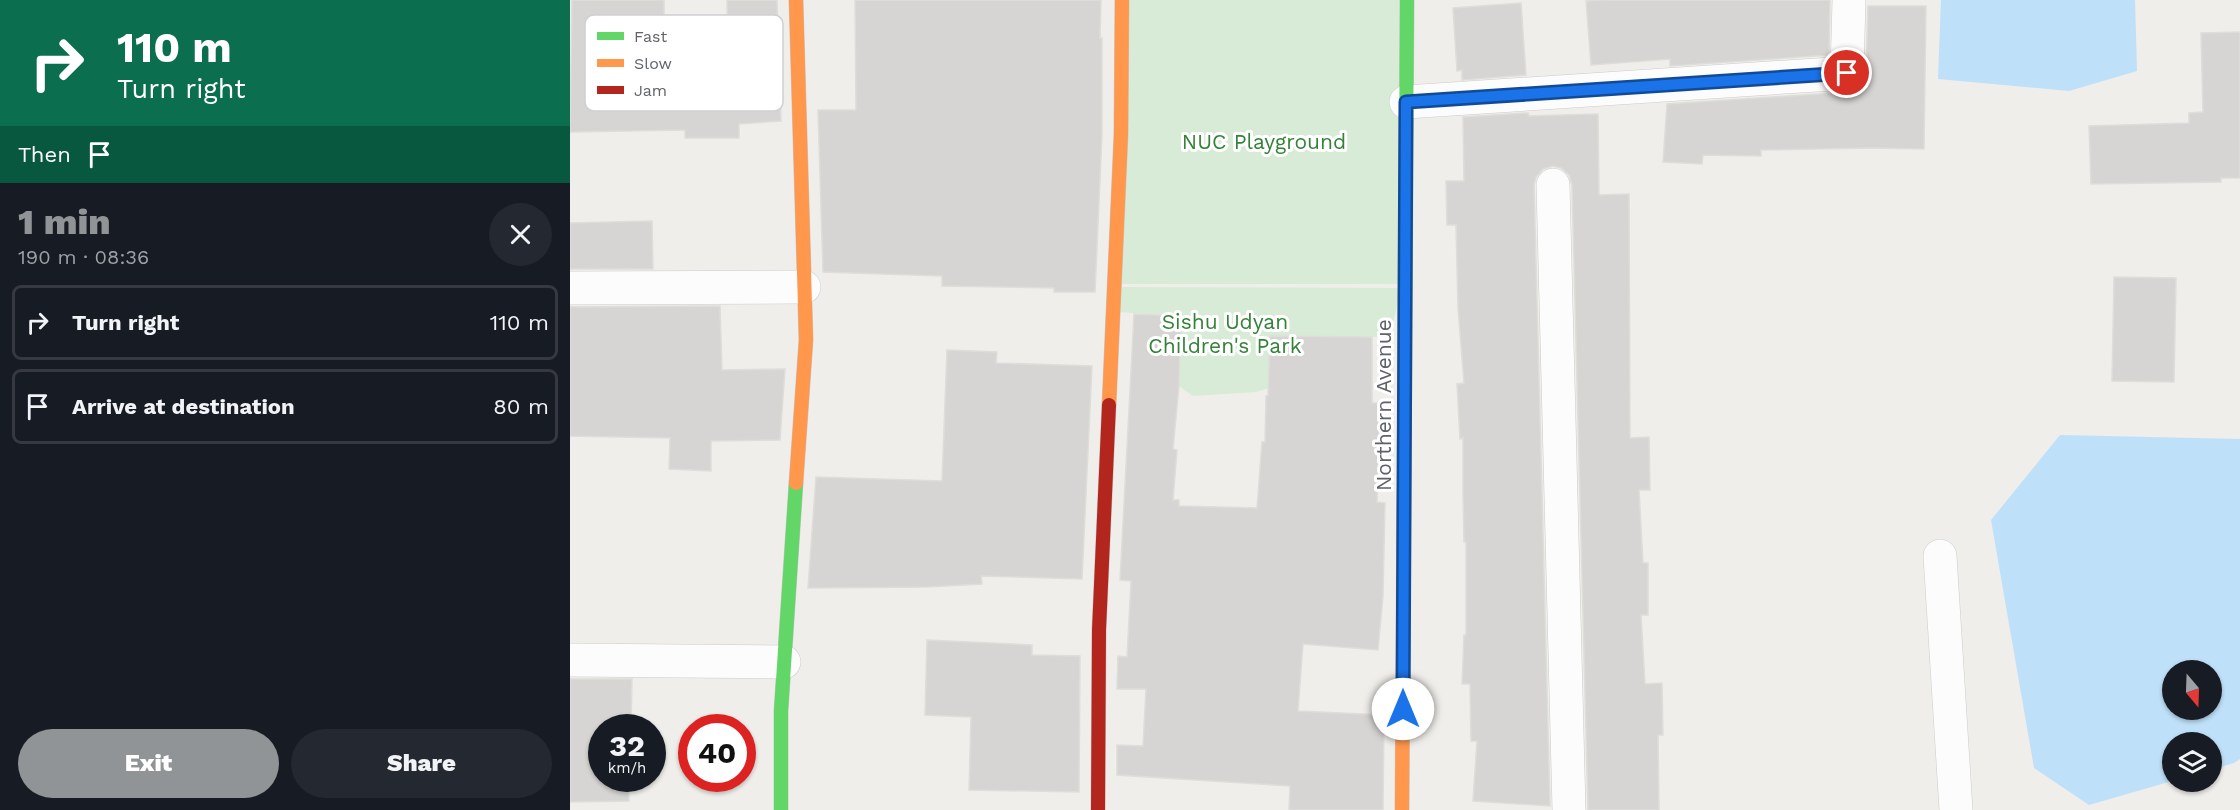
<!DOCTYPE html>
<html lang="en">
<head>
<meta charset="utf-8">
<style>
	:root { --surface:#171b24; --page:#242831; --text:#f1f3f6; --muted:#9ea1a6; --line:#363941; --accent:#919496 }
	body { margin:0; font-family:"Work Sans",sans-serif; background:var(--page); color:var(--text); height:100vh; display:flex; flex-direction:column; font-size:22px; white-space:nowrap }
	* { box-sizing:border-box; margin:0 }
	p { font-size:20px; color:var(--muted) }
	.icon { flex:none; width:33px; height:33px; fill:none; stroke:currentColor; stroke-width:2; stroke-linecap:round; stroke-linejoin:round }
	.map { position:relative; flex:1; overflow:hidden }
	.panel { display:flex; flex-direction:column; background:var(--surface); width:570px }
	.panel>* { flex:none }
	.top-card { background:#0b6e4f; color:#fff; overflow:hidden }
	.needle { width:39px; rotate:161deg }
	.fabs { position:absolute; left:1592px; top:660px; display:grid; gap:12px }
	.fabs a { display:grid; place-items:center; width:60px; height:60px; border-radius:50%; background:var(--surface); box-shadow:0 2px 4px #0004; font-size:30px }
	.speed { position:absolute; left:18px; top:714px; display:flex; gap:12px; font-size:30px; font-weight:700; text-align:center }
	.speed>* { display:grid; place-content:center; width:78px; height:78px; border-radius:50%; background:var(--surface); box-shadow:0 2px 4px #0004; line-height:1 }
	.speed small { font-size:15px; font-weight:400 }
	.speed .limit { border:9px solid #d22; background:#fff; color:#111 }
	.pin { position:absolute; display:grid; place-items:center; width:51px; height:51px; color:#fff; margin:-26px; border:3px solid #fff; border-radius:50%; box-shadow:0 2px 6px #0007 }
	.me { position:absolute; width:66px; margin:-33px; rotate:0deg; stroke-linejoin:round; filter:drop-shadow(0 0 4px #0008) }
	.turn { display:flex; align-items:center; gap:21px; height:126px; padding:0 18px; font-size:27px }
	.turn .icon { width:78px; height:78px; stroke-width:2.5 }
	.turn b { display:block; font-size:42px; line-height:51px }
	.then { display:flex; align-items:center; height:57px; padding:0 18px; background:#0003; gap:12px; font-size:22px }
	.round { display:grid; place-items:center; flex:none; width:63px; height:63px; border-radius:32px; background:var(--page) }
	.headline { display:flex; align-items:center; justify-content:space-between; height:102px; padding:0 18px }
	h1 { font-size:36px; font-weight:800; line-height:45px; color:var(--accent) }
	.primary-button { display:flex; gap:12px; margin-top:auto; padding:12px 18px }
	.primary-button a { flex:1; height:69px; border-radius:36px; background:var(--accent); color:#fff; font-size:24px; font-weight:800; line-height:69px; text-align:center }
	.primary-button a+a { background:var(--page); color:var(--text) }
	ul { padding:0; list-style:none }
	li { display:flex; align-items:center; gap:18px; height:75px; margin:0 12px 9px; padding:0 6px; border:3px solid var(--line); border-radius:9px }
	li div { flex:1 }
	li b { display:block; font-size:22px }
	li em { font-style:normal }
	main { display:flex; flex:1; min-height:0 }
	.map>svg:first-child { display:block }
</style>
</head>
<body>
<main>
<section class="panel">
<div class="top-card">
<div class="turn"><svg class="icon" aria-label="right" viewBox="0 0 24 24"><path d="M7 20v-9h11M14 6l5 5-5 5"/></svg><div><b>110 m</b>Turn right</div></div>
<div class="then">Then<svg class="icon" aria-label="arrive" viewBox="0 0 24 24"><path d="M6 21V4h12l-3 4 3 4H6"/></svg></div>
</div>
<div class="headline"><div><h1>1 min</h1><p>190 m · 08:36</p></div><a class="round"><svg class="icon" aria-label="close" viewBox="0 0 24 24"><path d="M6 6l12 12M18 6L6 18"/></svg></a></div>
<ul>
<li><svg class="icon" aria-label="right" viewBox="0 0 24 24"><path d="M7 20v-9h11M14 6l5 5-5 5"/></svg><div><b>Turn right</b></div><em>110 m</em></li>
<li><svg class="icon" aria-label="arrive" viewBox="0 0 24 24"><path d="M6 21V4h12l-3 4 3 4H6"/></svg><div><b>Arrive at destination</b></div><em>80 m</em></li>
</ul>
<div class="primary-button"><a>Exit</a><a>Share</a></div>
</section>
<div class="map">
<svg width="1670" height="810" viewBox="0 0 1670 810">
	<rect width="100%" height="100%" fill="#efeeea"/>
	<g fill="#d8ebd6">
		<path d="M552,0h285l-2,284h-283z"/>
		<path d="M551,287l280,1 -11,49 -120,-1 -1,52 -13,4 -63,4 -14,-10 2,-70 -63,-4z"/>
	</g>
	<g fill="#bfe0f9" fill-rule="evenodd">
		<path d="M1371,0h194l2,71 -68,20 -131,-12z"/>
		<path d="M1490,435l180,4v320l-6,4 -23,7v-28h-39v39l-83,24 -55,-37 -43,-248zM1602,670h39v40h-39z"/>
	</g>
	<g fill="#d6d5d3" stroke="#deddd9" stroke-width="1.5">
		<path d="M2,0h92v75l64,-1 -1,-74h50l4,121 -42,3v14h-54v-8l-115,2z"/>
		<path d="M285,0h246l-1,38h2v96l-7,158h-41v-4l-112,-2v-10l-119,-4 -5,-162h38z"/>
		<path d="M1035,0h225l-1,55 -159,11v-7l-79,6 -5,-64z"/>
		<path d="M951,3l5,72 -64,5v-10l-5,1 -4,-63z"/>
		<path d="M1298,6h58l-2,143 -53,-1 -110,2v6l-58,-1 -1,9 -39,-2 4,-58 181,-12 9,-3 6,-7 3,-8z"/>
		<path d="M1670,32v146h-19v4l-130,2 -2,-58 100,-3v-10l14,-1 -2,-79z"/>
		<path d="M958,113l1,3 69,-2 1,81 30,-1 1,244 19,-1 1,53h-11l4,73h5v52h-7l4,69 17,-1 1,52h-5l1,75h-71l-16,-625 -3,-10 -8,-7 -8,-2 -10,3 -7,8 -2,8 16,621 -77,-5 4,-60h-6l-1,-57h-8l2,-49h2v-93h-2l-1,-48v-56l-3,1 -3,-55 7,-1 -6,-75 -2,-83h-9l-1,-44h18l-1,-64z"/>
		<path d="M82,221l1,48h-83v-46z"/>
		<path d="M1544,277l62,1 -2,104 -62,-1z"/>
		<path d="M150,306l2,64 63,-1 -5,71 -69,1v30l-42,-2 1,-31 -100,-2v-129z"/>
		<path d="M564,314l47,2 -2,70 -6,63 4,1 -4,50h6v6l78,2 5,-66h3l1,-46h2l2,-60 102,1v66h9l-4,99 8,1 -2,93 -5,54 -75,-6 -5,67 86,4 -1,95h-94l1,-24 -173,-11v-30l26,1 3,-57h-29l1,-33 9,1 4,-76 -11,-1z"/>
		<path d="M377,350l50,2 -1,11 96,3 -10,213 -101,-3 1,8 -55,3 -119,1 8,-111 126,4z"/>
		<path d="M357,640l105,5v10l48,1 -1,136 -110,-2 2,-73 -46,-2z"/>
		<path d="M0,679h62l-1,49h-29v50h26l1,23 -59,1z"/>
	</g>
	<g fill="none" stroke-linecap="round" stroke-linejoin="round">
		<g stroke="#cbcccc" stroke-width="34">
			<g id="street">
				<path d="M836,102l441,-29 2,-73"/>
				<path d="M983,185l16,625"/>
				<path d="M0,288l234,-1"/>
				<path d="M1370,556l16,254"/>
				<path d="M0,660l214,2"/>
			</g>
		</g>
		<g stroke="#cacacb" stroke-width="15">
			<g id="fast">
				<path d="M835,326l2,-326"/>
				<path d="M211,810v-99l15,-228"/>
			</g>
		</g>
		<g stroke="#cacacb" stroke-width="15">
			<g id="slow">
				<path d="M226,0l10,340 -10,143"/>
				<path d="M539,405l12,-271 1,-134"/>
				<path d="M832,810l3,-484"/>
			</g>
		</g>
		<g stroke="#cacacb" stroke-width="15">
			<path id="jam" d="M528,810l1,-180 10,-225"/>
		</g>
		<use href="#street" stroke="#fdfcfc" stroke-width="33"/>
		<use href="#fast" stroke="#63d668" stroke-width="14"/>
		<use href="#slow" stroke="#ff974d" stroke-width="14"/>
		<use href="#jam" stroke="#b3261e" stroke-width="14"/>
	</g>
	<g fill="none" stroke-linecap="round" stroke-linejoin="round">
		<g stroke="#114b97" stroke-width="15">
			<path id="route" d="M833,709l3,-607 441,-29"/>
		</g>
		<use href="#route" stroke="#1a73e8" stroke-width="10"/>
	</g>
	<g text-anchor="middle" stroke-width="6" stroke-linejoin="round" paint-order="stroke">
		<g font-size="21" fill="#348238" stroke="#fff">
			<text x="694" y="149">NUC Playground</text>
			<text x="655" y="329">Sishu Udyan<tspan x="655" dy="24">Children's Park</tspan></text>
		</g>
		<g font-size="21" fill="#5f6368" stroke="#fff">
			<text transform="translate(814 405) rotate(-90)" y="7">Northern Avenue</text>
		</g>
	</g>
	<rect x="15" y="15" width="198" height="96" rx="9" fill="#fff" stroke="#cfd0d2" stroke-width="1.5"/>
	<rect x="27" y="32" width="27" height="8" fill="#63d668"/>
	<rect x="27" y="59" width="27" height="8" fill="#ff974d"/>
	<rect x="27" y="86" width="27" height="8" fill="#b3261e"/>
	<g font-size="16" fill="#5f6368">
		<text x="64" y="42">Fast</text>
		<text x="64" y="69">Slow</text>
		<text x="64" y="96">Jam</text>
	</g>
</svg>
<div class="fabs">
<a><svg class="needle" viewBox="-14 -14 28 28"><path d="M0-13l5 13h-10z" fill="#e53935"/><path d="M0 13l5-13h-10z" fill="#9ea1a6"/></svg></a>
<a><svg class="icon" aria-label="layers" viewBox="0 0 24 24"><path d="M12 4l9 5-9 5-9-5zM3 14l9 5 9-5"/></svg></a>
</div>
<div class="speed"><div>32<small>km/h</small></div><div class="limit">40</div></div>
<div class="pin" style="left:1277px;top:73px;background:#d93025"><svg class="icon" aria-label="arrive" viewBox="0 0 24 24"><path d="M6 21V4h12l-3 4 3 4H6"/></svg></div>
<svg class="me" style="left:833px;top:709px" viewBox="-20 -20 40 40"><circle r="19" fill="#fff"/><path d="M0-13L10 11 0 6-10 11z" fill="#1a73e8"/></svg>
</div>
</main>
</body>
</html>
